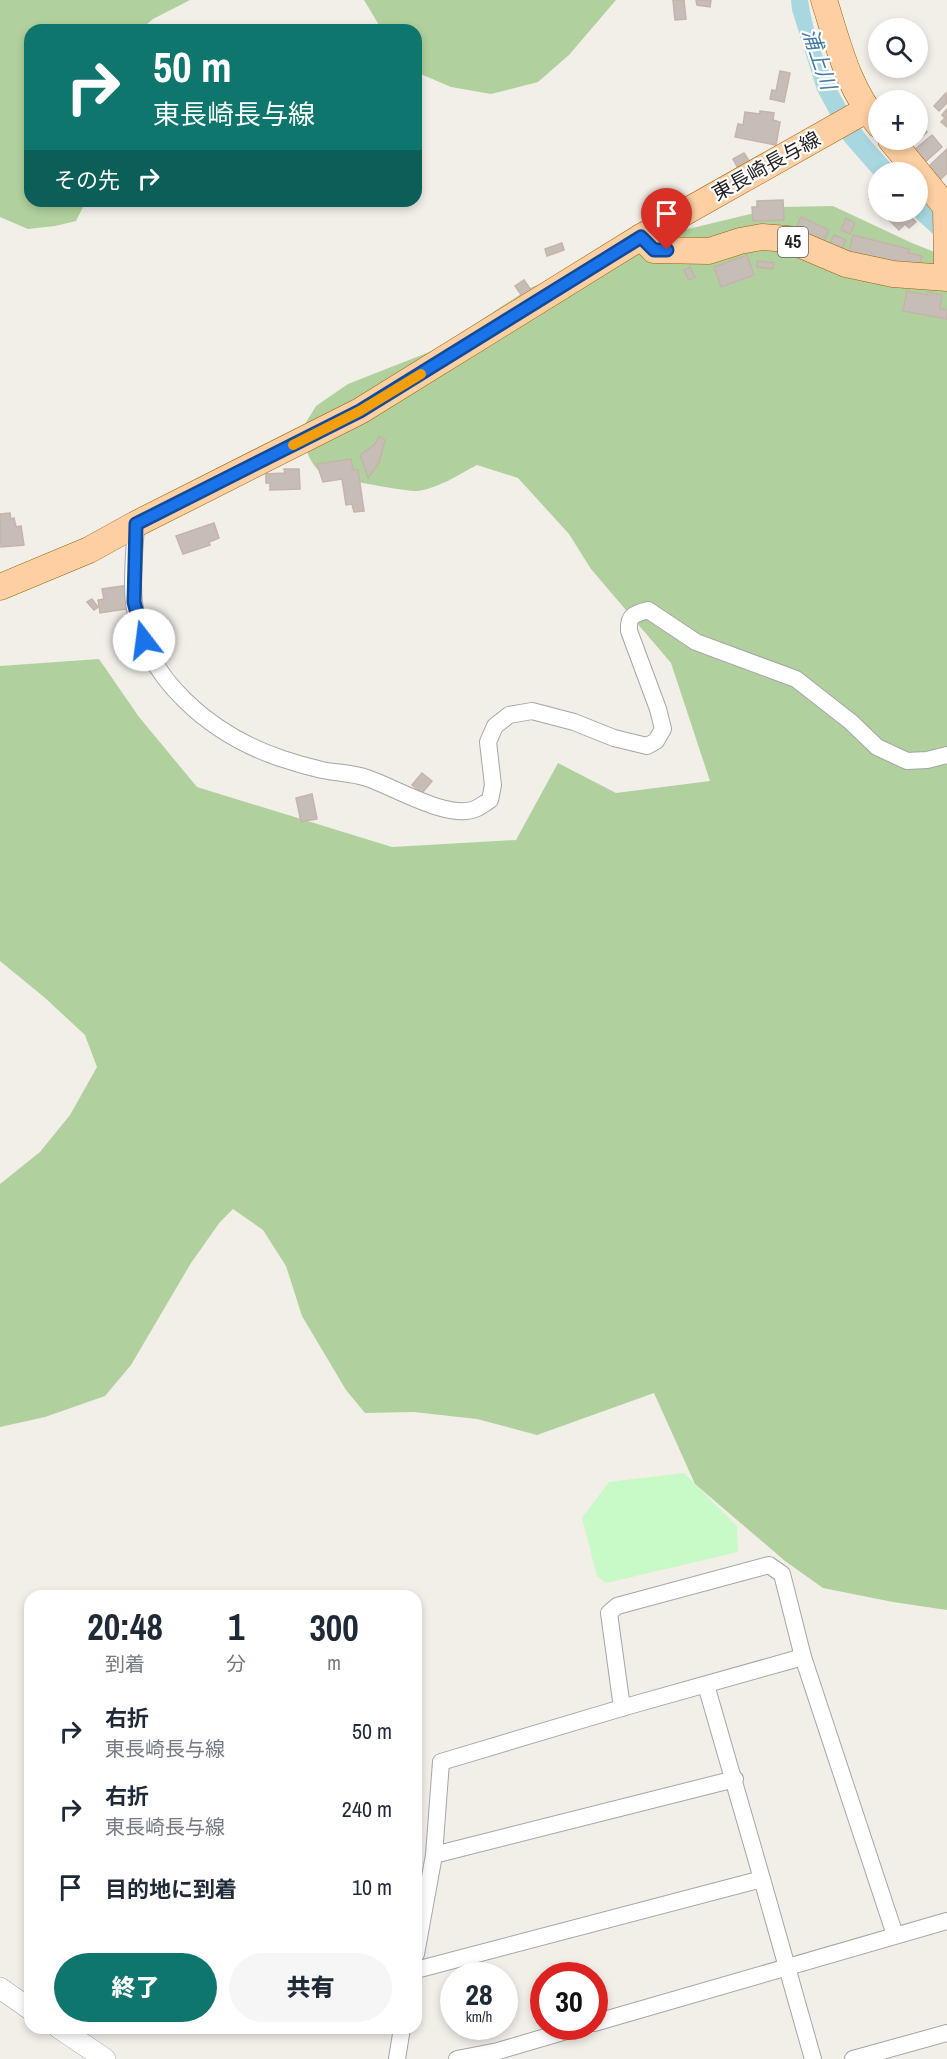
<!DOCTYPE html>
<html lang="ja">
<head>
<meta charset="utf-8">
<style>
	:root { --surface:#fff; --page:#f6f6f7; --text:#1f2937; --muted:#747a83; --accent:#0f766e }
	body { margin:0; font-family:"Archivo Narrow","Noto Sans JP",sans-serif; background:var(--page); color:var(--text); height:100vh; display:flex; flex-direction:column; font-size:22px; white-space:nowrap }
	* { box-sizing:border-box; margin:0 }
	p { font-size:20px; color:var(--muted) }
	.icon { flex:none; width:33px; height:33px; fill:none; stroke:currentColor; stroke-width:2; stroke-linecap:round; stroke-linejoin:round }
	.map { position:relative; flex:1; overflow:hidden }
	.side { position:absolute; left:24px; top:1590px; width:398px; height:444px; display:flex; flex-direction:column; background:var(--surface); border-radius:18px; box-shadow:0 3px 9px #0003 }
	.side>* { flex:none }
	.banner { position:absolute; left:24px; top:24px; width:398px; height:183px; border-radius:18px; box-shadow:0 3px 9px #0003; background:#0f766e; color:#fff; overflow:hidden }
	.fabs { position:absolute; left:868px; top:18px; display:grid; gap:12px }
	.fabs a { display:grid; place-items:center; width:60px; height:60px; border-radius:50%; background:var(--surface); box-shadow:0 3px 9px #0003; font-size:30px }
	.speed { position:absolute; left:440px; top:1962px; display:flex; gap:12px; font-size:30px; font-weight:700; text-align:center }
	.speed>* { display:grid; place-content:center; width:78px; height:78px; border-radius:50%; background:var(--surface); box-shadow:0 3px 9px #0003; line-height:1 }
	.speed small { font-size:15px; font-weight:400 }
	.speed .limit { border:9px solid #d22; background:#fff; color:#111 }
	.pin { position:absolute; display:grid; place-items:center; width:51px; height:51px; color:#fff; margin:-62px -26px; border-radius:50% 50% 50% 0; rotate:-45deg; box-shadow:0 0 6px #0007 }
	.pin .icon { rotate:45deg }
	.me { position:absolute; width:66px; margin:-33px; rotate:345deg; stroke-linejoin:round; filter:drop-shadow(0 0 4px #0008) }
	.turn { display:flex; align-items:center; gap:21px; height:126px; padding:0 30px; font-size:27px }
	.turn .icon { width:78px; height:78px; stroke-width:2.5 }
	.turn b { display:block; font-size:42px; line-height:51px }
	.then { display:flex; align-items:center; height:57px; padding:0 30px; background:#0003; gap:12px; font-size:22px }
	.eta { display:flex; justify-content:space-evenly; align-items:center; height:102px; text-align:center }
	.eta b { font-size:36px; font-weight:800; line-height:42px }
	.button { display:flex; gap:12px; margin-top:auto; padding:12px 30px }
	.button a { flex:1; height:69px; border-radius:36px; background:var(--accent); color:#fff; font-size:24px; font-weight:800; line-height:69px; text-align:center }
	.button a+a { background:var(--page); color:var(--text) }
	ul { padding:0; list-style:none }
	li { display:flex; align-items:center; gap:18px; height:78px; padding:0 30px }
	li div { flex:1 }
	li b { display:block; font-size:22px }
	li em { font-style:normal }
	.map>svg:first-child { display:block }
</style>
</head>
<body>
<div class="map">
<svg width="947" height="2059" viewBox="0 0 947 2059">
	<rect width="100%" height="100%" fill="#f2eee8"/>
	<g fill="#b0d19d">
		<path d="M0,0h190l-37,19 -13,11h-110v171h56l-10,20 -21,5 -27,3 -28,-12z"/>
		<path d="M364,0h252l-47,55 -31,27 -47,12 -40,-7 -35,-15v-42h-34z"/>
		<path d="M833,206l79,37 35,14v1353l-54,-8 -70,-14 -38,-27 -90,-77 -41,-91 -117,42 -60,-16 -63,-7 -49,1 -19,-23 -44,-74 -16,-50 -23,-36 -30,-21 -13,13 -29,41 -60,102 -26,31 -60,21 -45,10v-243l40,-32 30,-37 27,-48 -12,-32 -41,-38 -44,-36v-295l99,-7 40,58 58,70 195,60 124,-7 42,-77 58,30 94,-12 -39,-118 -80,-94 -22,-35 -51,-56 -41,-13c-19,10 -38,23 -59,26 -11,1 -93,-14 -99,-20 -12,-12 -14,-25 -17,-42l14,-23 32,-22 89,-35 93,-61 133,-53 117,-28z"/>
	</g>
	<path fill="#c7fac7" d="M684,1473l53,53 1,26 -132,31 -9,-7 -15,-58 27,-36z"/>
	<g fill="#a9d7df">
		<path d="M791,0h17c7,45 26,90 52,127 11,16 26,31 39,45h-20v9l-35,-40 -27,-51 -25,-80z"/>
		<path d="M918,195l15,17 14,10v20l-15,-9 -23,-21h9z"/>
	</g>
	<g fill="#c7bdb7" stroke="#c4b4aa" stroke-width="1.5">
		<path d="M673,0h11l2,19 -11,1z"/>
		<path d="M696,0h15l-1,7 -13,-2z"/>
		<path d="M780,71l10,2 -6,29 -14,-3 2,-9 4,1z"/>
		<path d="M946,93l1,10 -8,8 -5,-5z"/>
		<path d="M947,109v18l-6,-5 4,-4 -3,-3z"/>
		<path d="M760,111l14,2 -1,7 7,2 -4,23 -41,-8 3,-13 5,1 2,-13 15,2z"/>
		<path d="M918,121l9,11 -16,15 -7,-7h14z"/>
		<path d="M932,135l10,12 -18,16 -11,-12z"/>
		<path d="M947,149v24l-7,7 -12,-13z"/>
		<path d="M744,153l7,11 -12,6 -6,-11z"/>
		<path d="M879,189v20l-10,-10z"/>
		<path d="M783,200l1,20 -31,1 -1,-14h5v-6z"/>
		<path d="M881,212h25l10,10 -7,6 -4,-4 -6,6z"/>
		<path d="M801,217l28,13 -7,16 -24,-12 3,-6 -4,-2z"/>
		<path d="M846,218l9,5 -5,11 -9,-4z"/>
		<path d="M834,235l12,5 -6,13 -12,-5z"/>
		<path d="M853,235l56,14 -1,4 14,3 -4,14 -69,-17z"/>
		<path d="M562,243l2,7 -17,6 -2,-7z"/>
		<path d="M747,255l7,20 -33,12 -7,-20z"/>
		<path d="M757,261l17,2 -1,6 -16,-2z"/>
		<path d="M690,267l5,10 -6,3 -5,-10z"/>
		<path d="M524,280l7,10 -9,6 -7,-10z"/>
		<path d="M907,291l20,4v-3l15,3 -2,13 7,2v9l-44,-8z"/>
		<path d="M379,436l6,4 -6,23 -11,15 -8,-23 15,-11z"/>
		<path d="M351,459l2,11h5l6,41 -10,1 -2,-8 -6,1 -4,-26 -19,3 -6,-18z"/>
		<path d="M284,469h15l1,20 -30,1v-7h-4v-9l19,-1z"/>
		<path d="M10,513l1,6 3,-1 2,9 5,-1 3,19 -23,2 -1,-33z"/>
		<path d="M214,523l5,15 -10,4 1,3 -27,9 -7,-18z"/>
		<path d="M129,585l3,23 -32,5 -2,-13 6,-1 -2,-10z"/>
		<path d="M92,599l6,8 -4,3 -7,-8z"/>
		<path d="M422,773l10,8 -10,12 -10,-8z"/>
		<path d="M312,794l5,25 -16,3 -5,-24z"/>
	</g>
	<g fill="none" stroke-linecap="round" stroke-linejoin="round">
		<g stroke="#a6a6a6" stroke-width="18">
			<g id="minor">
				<path d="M136,524c-1,25 -5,53 -2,78 8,77 79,134 149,157 12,4 26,8 39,11 15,3 31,3 45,8 27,9 81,42 108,31 5,-2 10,-6 15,-9l3,-15 -5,-43 7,-16 14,-11 23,-4 42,11 40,16 33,8 9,-5 7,-12 -5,-20 -29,-78c-1,-16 5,-17 19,-21l48,32 100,37 55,43 26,25 30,14 20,-1 20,-5"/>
				<path d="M622,1708l-13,-95 8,-7 152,-41 13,9 21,83 92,278"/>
				<path d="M434,1855l301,-76"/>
				<path d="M762,1879l51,180"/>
				<path d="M416,1954l18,-99 7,-93 184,-55 178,-50"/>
				<path d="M416,1970l346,-91 -56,-194"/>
				<path d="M594,2023l353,-102"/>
				<path d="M397,2059l5,-31"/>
				<path d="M457,2059l41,-8 85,-25"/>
				<path d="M853,2059l94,-26"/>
			</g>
		</g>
		<g stroke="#a6a6a6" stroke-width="22">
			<g id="tertiary">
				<path d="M0,1988l30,21"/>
				<path d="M59,2028l46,31"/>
			</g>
		</g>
		<g stroke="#9f5f00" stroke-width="27">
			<g id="primary">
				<path d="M824,0c14,44 24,89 55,125"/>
				<path d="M891,140l55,67 1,59"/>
				<path d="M641,237l13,13 55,1 31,-10 22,-4 25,2 59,25 47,10 54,4"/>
				<path d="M0,587l89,-37 47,-26 224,-113 281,-174 225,-127"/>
			</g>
		</g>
		<use href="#minor" stroke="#fff" stroke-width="16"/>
		<use href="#tertiary" stroke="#fff" stroke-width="21"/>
		<use href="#primary" stroke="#fdcfa2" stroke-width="26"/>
	</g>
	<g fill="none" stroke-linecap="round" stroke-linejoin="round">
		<g stroke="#114b97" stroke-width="15">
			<path id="route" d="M144,640l-10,-38 2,-78 224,-113 281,-174 13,13h13"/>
		</g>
		<use href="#route" stroke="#1a73e8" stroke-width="10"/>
		<path stroke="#f59e0b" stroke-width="10" d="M293,445l67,-34 61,-37"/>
	</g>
	<g text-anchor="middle" stroke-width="4.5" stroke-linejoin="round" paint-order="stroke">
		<rect fill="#fff" stroke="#646464" stroke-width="1.5" x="778" y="227" width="30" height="30" rx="4.5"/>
		<g font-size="18" font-weight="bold" fill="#222">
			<text x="793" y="248">45</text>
		</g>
		<g font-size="20" fill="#222" stroke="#fff">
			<text transform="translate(766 166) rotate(-29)" y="7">東長崎長与線</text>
		</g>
		<g font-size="21" font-style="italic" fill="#457ba4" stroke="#fff">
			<text transform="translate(819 59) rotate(71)" y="7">浦上川</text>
		</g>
	</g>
</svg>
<div class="fabs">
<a><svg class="icon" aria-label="search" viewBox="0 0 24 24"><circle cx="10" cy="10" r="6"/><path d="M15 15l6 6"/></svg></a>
<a>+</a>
<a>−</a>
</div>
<div class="speed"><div>28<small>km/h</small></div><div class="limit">30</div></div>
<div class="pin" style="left:667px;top:250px;background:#d93025"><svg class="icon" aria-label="arrive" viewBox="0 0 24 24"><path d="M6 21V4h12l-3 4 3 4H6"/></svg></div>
<svg class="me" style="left:144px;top:640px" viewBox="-20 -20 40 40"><circle r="19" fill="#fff"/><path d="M0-13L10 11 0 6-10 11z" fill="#1a73e8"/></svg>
<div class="banner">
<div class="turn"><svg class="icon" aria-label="right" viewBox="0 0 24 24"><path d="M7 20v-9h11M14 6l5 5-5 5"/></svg><div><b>50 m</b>東長崎長与線</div></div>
<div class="then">その先<svg class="icon" aria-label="right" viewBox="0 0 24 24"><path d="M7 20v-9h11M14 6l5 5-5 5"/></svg></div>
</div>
<section class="side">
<div class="eta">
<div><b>20:48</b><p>到着</p></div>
<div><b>1</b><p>分</p></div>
<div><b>300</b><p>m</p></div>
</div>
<ul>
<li><svg class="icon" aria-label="right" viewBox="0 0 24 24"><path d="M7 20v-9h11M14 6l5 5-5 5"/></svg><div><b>右折</b><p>東長崎長与線</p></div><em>50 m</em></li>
<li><svg class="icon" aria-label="right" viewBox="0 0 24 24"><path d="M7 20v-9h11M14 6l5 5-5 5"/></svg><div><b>右折</b><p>東長崎長与線</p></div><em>240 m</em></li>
<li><svg class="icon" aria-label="arrive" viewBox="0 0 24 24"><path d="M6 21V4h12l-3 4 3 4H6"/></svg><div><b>目的地に到着</b></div><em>10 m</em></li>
</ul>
<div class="button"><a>終了</a><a>共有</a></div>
</section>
</div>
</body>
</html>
